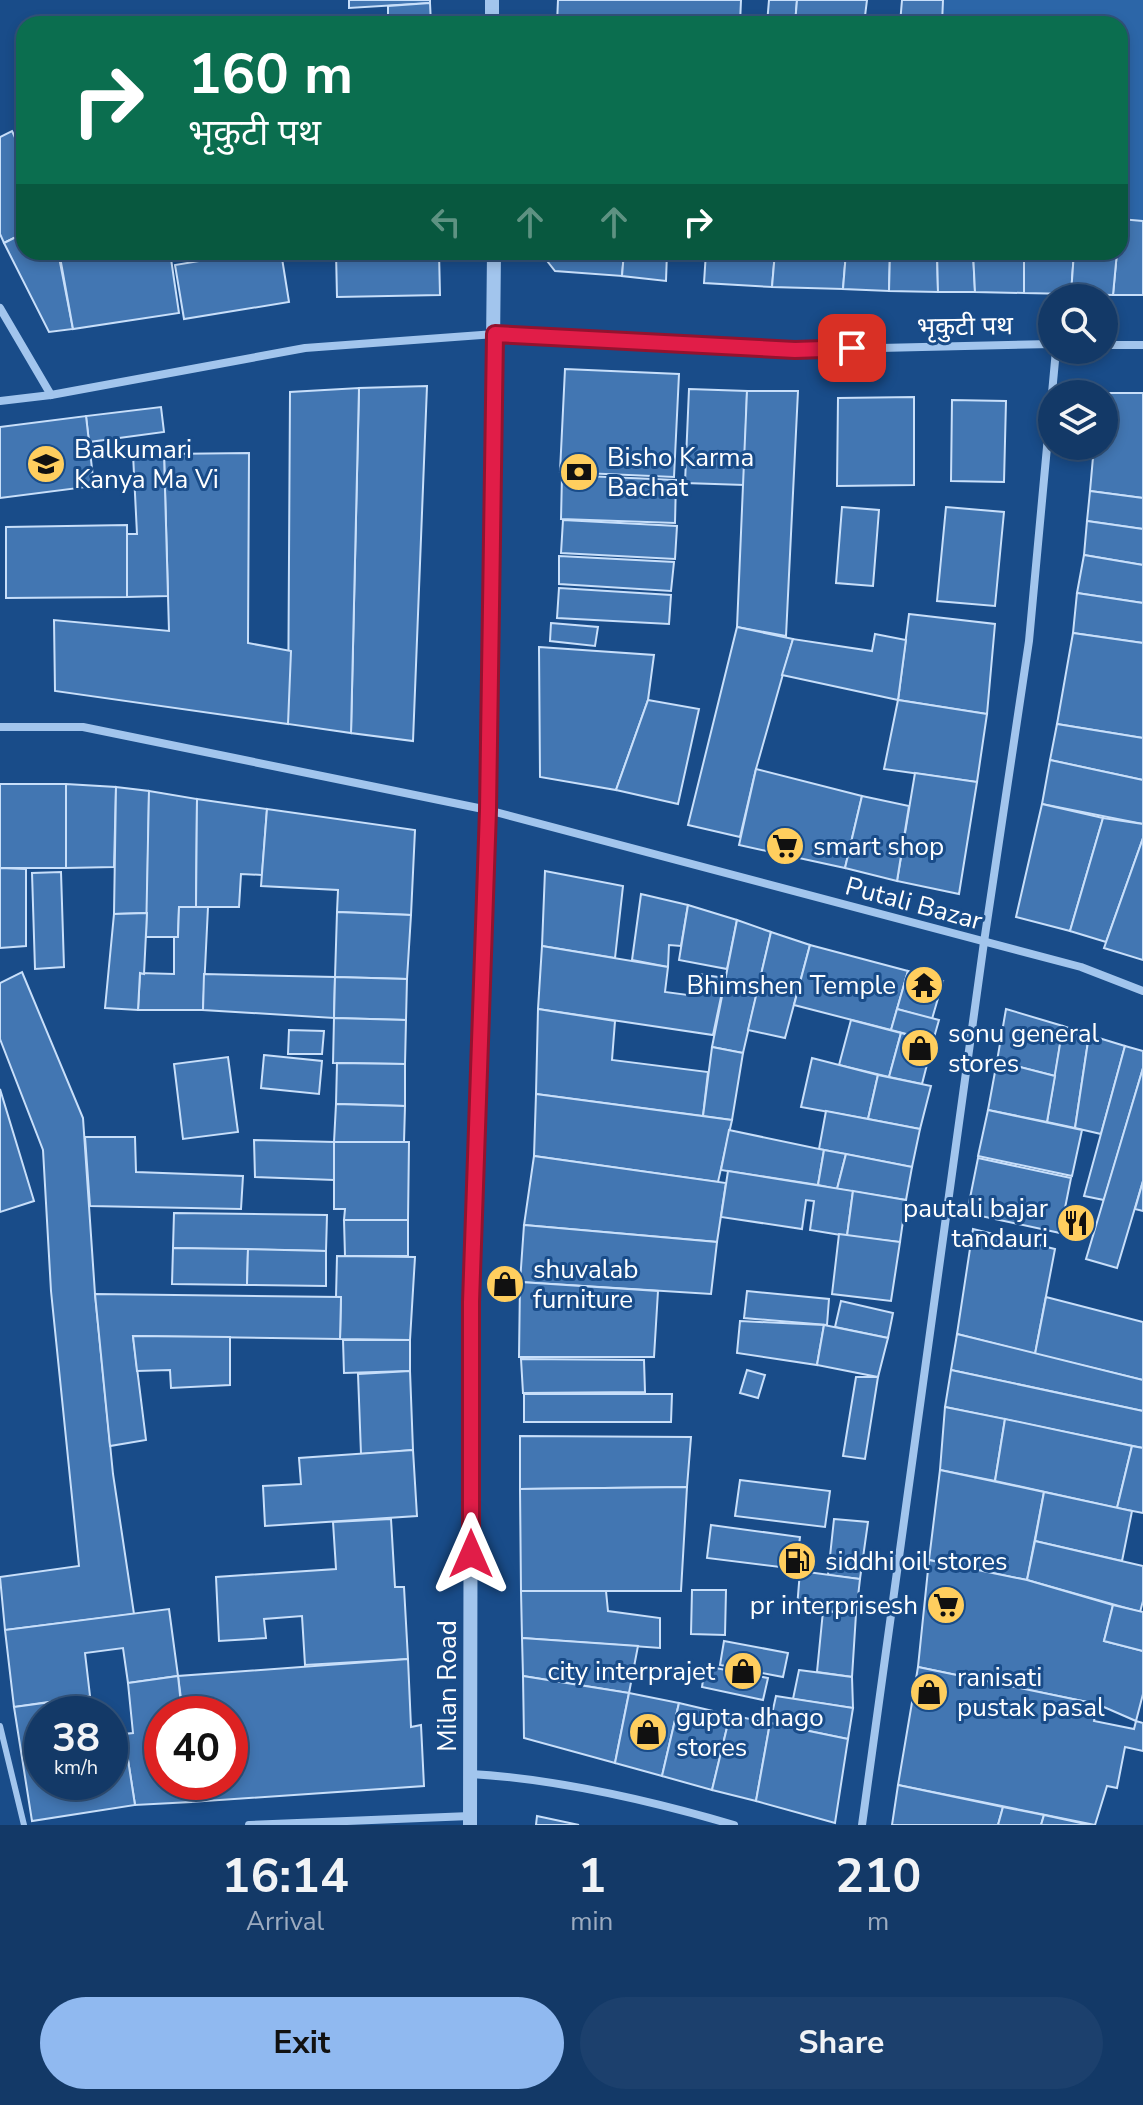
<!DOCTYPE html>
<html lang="en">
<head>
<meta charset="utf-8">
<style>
	:root { --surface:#133967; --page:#1c406d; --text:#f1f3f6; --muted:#9dacc0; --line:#32537b; --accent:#90b9f0 }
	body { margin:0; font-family:"Nunito Sans","Noto Sans Devanagari",sans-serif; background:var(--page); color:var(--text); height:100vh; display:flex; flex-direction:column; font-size:30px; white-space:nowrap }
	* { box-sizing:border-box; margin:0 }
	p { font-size:26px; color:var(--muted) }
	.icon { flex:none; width:44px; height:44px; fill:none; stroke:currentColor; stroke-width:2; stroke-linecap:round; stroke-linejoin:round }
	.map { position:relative; height:1825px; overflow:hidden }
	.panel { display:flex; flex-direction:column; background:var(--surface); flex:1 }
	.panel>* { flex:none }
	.guide { position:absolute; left:16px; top:16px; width:1112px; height:244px; border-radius:24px; box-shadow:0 4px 12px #0003,0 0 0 2px var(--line); background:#0b6e4f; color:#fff; overflow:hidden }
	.tools { position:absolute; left:1038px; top:284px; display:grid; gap:16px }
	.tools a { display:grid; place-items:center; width:80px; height:80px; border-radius:50%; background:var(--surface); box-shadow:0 4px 12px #0003,0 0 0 2px var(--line); font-size:40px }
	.speed { position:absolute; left:24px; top:1696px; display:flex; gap:16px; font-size:40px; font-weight:700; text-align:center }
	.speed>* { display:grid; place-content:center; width:104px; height:104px; border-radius:50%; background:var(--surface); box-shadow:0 4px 12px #0003,0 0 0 2px var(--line); line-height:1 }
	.speed small { font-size:20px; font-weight:400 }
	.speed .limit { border:12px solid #d22; background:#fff; color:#111 }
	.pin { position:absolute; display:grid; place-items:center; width:68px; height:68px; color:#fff; margin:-34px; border-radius:16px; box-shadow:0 4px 12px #0006 }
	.me { position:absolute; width:88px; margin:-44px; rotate:0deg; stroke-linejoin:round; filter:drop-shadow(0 0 6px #0008) }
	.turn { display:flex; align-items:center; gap:28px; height:168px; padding:0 40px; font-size:36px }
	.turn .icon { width:104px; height:104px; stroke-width:2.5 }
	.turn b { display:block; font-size:56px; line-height:68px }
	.lanes { display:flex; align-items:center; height:76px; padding:0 40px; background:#0003; justify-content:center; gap:40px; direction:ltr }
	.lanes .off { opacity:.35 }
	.eta { display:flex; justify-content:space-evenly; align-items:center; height:136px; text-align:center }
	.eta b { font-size:48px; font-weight:700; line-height:56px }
	.primary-button { display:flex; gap:16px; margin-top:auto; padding:16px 40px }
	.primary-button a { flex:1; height:92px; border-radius:48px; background:var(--accent); color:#111; font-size:32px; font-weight:700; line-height:92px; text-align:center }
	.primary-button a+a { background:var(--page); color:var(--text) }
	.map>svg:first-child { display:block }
</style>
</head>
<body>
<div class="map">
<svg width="1143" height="1825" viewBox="0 0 1143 1825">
	<rect width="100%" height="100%" fill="#194c89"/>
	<path fill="#2c66a8" d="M943,0h200v221l-23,-2 3,-69 -3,-1v-125h-178z"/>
	<g fill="#4276b2" stroke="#c8dffa" stroke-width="2">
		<path d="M349,0h81v3l-81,5z"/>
		<path d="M558,0h183l-1,24h-183z"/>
		<path d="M769,0h28l-2,24h-28z"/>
		<path d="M797,0h70l-3,24h-69z"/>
		<path d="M902,0h41l-1,24h-42z"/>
		<path d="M430,3l1,21h-43v-18z"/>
		<path d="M12,131l12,26v76l-20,10 -4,-9v-97z"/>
		<path d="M1120,149l3,1 -3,58z"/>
		<path d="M1120,219l23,2v74h-30l4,-43h3z"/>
		<path d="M24,233v19h34l15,77 -24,3 -45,-89z"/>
		<path d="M88,252h82l9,61 -106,16 -13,-72z"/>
		<path d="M253,252h28l8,50 -105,17 -9,-54z"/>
		<path d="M336,252h103l1,43 -103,2z"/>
		<path d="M544,252h80l-2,24 -67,-5 -11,-14z"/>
		<path d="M624,252h43l-1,29 -44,-5z"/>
		<path d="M706,252h69l-3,35 -68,-4z"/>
		<path d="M775,252h71l-3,37 -71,-2z"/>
		<path d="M846,252h44l-1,39 -46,-2z"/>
		<path d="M890,252h47l1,40 -49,-1z"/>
		<path d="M937,252h36l2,40h-37z"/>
		<path d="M973,252h51v41l-49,-1z"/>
		<path d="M1024,252h50l-3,42 -47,-1z"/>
		<path d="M1074,252h43l-4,43 -42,-1z"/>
		<path d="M565,369l114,5 -5,103 -114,-5z"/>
		<path d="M427,386l-14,355 -62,-8 8,-345z"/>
		<path d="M359,388l-8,345 -63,-9 2,-332z"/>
		<path d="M689,389l58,2 -3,94 -59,-2z"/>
		<path d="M747,391h51l-12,245 -49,-9z"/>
		<path d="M1100,393h43v105l-53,-7 4,-45h10v-52z"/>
		<path d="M914,397v88l-77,1 1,-88z"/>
		<path d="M952,400l54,1 -2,81 -53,-1z"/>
		<path d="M161,407l3,25 -75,10 -3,-26z"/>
		<path d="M86,416l8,70 -94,12v-71z"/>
		<path d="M249,453l-1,190 43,8 -3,73 -233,-33 -1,-71 115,11 -5,-177z"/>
		<path d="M133,454h31l4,142 -41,1v-63h10z"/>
		<path d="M562,475l114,5 -1,43 -114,-4z"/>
		<path d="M1090,491l53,7v31l-56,-8z"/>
		<path d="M842,507l37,3 -6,76 -37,-3z"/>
		<path d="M946,507l58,5 -9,94 -58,-5z"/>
		<path d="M563,520l114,6 -2,33 -114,-6z"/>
		<path d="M1087,521l56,8v36l-59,-10z"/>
		<path d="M127,525v72l-121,1v-71z"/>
		<path d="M1084,555l59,10v38l-66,-10z"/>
		<path d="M559,556l115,6 -3,29 -112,-7z"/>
		<path d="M559,588l112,7 -2,29 -112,-6z"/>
		<path d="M1077,593l66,10v40l-70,-10z"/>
		<path d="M909,614l86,10 -8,90 -89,-14z"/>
		<path d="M551,623l47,4 -3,19 -45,-5z"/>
		<path d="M737,627l56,12 -37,130 -16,68 -52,-12z"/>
		<path d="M1073,633l70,10v95l-86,-14z"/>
		<path d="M875,634l31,6 -8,60 -116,-25 11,-36 79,12z"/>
		<path d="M539,647l115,8 -6,45 -32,90 -76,-13z"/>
		<path d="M648,700l51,9 -21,95 -62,-14z"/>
		<path d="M898,700l89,14 -10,68 -93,-13z"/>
		<path d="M1057,724l86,14v42l-93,-20z"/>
		<path d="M1050,760l93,20v44l-101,-20z"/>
		<path d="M756,769l106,27 -17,72 -106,-23z"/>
		<path d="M915,773l62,9 -18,112 -62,-13z"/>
		<rect x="0" y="784" width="66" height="84"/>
		<path d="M66,784l50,3 -2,80 -48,1z"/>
		<path d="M116,787l33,4 -2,122 -33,1z"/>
		<path d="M149,791l48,8 -1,108h-17l-1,30h-32z"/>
		<path d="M862,796l47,10 -12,75 -52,-13z"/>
		<path d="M197,799l70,10 -5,66 -21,-1 -2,33h-43z"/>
		<path d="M1042,804l61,14 -33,113 -54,-14z"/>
		<path d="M267,809l148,21 -4,85 -74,-3 1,-22 -77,-4z"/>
		<path d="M1103,818l40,6v14l-37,104 -36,-11z"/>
		<path d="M1143,838v122l-39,-12z"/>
		<path d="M0,868l26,1v77l-26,2z"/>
		<path d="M545,871l78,15 -8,72 -73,-12z"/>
		<path d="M61,872l3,95 -29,2 -3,-96z"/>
		<path d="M641,894l47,11 -7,41 -12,-1 -1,22 -36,-7z"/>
		<path d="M688,905l49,15 -10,49 -48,-9z"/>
		<path d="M179,907h29l-5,103h-65l2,-37 34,1v-37h4z"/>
		<path d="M337,912l74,3 -4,64 -72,-2z"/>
		<path d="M147,913l-3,61 -4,-1 -2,37 -33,-2 9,-94z"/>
		<path d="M737,920l34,12 -28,121 -31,-6z"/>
		<path d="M771,932l39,13 -25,93 -37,-8z"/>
		<path d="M810,945l98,26 -17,59 -97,-25z"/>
		<path d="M542,946l126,21 -3,25 30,4 3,-22 27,4 -12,57 -175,-26z"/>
		<path d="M908,971l35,10 -11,38 -35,-10z"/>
		<path d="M22,972l61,146 12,176 18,180 21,140 -129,16 -5,-53 79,-11 -28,-275 -8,-141 -43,-111v-56z"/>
		<path d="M204,974l131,3 -1,41 -131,-8z"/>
		<path d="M335,977l72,2 -1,41 -72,-2z"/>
		<path d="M538,1009l77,12 -3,39 96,12 -5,44 -167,-22z"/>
		<path d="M897,1009l42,11 -6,21 -42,-11z"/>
		<path d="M1006,1009l57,17 -8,50 -58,-15z"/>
		<path d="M334,1018l72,2 -1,44 -72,-1z"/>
		<path d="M851,1020l50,13 -12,44 -50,-12z"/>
		<path d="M1063,1026l26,9 -14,93 -28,-6z"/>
		<path d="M289,1030l35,1 -2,23h-34z"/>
		<path d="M901,1033l32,8 -11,43 -33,-7z"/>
		<path d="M1089,1035l36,11 -24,88 -26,-6z"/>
		<path d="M1125,1046l18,5v17l-39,132 -20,-4z"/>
		<path d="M712,1047l31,6 -11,67 -29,-4z"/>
		<path d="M264,1055l58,6 -3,33 -58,-6z"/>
		<path d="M228,1057l10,75 -55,7 -9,-75z"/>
		<path d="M812,1058l66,17 -10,44 -67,-12z"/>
		<path d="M997,1061l58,15 -8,46 -59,-12z"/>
		<path d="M337,1063l68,1v42l-69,-2z"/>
		<path d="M1143,1068v113l-26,87 -31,-9z"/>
		<path d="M878,1075l53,11 -11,43 -52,-10z"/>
		<path d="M0,1089l34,112 -34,11z"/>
		<path d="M536,1094l196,26 -14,62 -184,-26z"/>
		<path d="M336,1104l69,2 -1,36h-70z"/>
		<path d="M988,1110l94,20 -10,46 -94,-20z"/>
		<path d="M826,1111l94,18 -8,38 -93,-18z"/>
		<path d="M729,1130l95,20 -6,35 -97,-15z"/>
		<path d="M85,1137h50l1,35 107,4 -2,33 -151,-3z"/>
		<path d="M254,1140l80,2v38l-79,-3z"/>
		<path d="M334,1142h75l-1,78h-64l1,-11h-11z"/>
		<path d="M824,1150l22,4 -9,35 -19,-4z"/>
		<path d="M846,1154l66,13 -6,33 -69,-11z"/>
		<path d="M534,1156l192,27 -9,59 -193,-17z"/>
		<path d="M978,1158l93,20 -11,55 -93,-20z"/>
		<path d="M728,1171l125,20 -6,45 -37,-6 4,-29 -8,-1 -4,29 -81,-12z"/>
		<path d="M1143,1181v30l-8,-2z"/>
		<path d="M853,1191l53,9 -6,42 -53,-6z"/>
		<path d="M174,1213l153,2 -1,36 -153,-3z"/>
		<path d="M344,1220h64v36h-63z"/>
		<path d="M524,1225l193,17 -6,52 -191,-12z"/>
		<path d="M973,1229l82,20 -20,105 -78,-20z"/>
		<path d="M839,1234l61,8 -9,59 -59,-7z"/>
		<path d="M173,1248l75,1 -1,36 -75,-1z"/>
		<path d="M248,1249l78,2v35l-79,-1z"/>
		<path d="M337,1256l78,1 -5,83 -70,-1 1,-42h-5z"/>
		<path d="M520,1282l138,9 -4,66h-135z"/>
		<path d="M747,1291l82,8 -2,26 -83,-7z"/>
		<path d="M95,1294l246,3 -1,42 -207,-3 13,104 -36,6z"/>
		<path d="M1046,1297l97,25v58l-108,-26z"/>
		<path d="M841,1301l52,12 -5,25 -53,-11z"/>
		<path d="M740,1321l84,4 -7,40 -80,-12z"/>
		<path d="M824,1325l64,13 -10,39 -61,-12z"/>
		<path d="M957,1334l186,46v31l-192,-41z"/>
		<path d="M133,1336l97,1v48l-59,3 -1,-18 -33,1z"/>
		<path d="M343,1340h67v31l-66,2z"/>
		<path d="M521,1359l123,1 1,32 -122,1z"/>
		<path d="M747,1370l18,5 -7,23 -18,-5z"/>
		<path d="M951,1370l192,41v37l-198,-41z"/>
		<path d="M410,1371l3,79 -52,4 -3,-80z"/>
		<path d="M856,1377h22l-13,82 -22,-3z"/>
		<path d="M524,1394h148l-1,28h-147z"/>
		<path d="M945,1407l60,12 -10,62 -55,-11z"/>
		<path d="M1005,1419l127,27 -15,62 -122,-27z"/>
		<path d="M520,1436l171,1 -4,50 -167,2z"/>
		<path d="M1132,1446l11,2v65l-26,-5z"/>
		<path d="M413,1450l4,66 -152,10 -2,-40 38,-2 -2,-26z"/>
		<path d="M940,1470l104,22 -17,88 -98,-20z"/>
		<path d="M740,1480l90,11 -5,36 -90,-11z"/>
		<path d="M687,1487l-6,104h-160l-1,-102z"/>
		<path d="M1044,1492l88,19 -10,50 -87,-20z"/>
		<path d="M391,1519l4,68h9l4,72 -103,6 -3,-49 -38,3 2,19 -47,3 -3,-64 120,-8 -3,-47z"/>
		<path d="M834,1519l34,3 -8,57 -32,-4z"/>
		<path d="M711,1525l89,12 -4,32 -89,-11z"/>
		<path d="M1035,1541l108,25v35l-3,11 -113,-32z"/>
		<path d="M929,1560l98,20 86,25 -9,36 39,10v43l-7,27 -39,-17 -179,-37z"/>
		<path d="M800,1571l60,8 -4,35 -59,-6z"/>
		<path d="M692,1590h34l-1,45 -34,-1z"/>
		<path d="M521,1591h85l2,20 52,7v30l-138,-10z"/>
		<path d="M1113,1605l30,7v39l-39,-10z"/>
		<path d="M169,1609l9,67 -50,7 -5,-35 -38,5 5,43 -76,11 -9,-77z"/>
		<path d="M823,1611l33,3 -4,63 -35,-5z"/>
		<path d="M522,1638l116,8 -9,47 -106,-17z"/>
		<path d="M724,1641l64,12 -5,24 -63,-12z"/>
		<path d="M408,1659l3,68 10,-2 3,61 -233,16 -2,-20h41v-68h-47l-5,-38z"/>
		<path d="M705,1666l63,12 -5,22 -61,-13z"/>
		<path d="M918,1667l179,37 -3,17 40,8 2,-8 7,2v28l-18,-4 -8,41 -10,-2 -12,39 -197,-40z"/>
		<path d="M799,1670l53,7 1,31 -60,-9z"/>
		<path d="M178,1676l4,38h-20v68h27l2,20 -56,3 -11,-71 9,-1 -5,-50z"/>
		<path d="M523,1676l106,17 -14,70 -91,-25z"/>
		<path d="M629,1693l50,10 -17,73 -47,-13z"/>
		<path d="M776,1696l77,12 -5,31 -78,-16z"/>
		<path d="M51,1702l2,12h-11v68h68v-45l14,-3 11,71 -103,16 -18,-114z"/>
		<path d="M679,1703l51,12 -18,75 -50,-14z"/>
		<path d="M730,1715l40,8 -14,78 -44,-11z"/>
		<path d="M770,1723l78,16 -13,84 -79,-22z"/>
		<path d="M898,1785l105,22 -5,18h-106z"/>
		<path d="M1003,1807l41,8 -3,10h-43z"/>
		<path d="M1044,1815l46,10h-49z"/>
		<path d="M537,1816l42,9h-43z"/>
	</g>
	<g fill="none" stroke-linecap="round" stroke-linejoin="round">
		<path stroke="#a2c5ed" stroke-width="6" d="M0,1726l24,99"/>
		<g stroke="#a2c5ed" stroke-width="8">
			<path d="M0,308l51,87"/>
			<path d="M1104,345h39"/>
			<path d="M0,401l51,-6 254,-47 190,-14 300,16 257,-6"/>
			<path d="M0,727h83l405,83 593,157 62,24"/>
			<path d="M471,1774c86,5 181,27 263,51"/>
			<path d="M249,1825l221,-9"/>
			<path d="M862,1825l122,-883 45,-301 27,-291"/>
		</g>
		<g stroke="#a2c5ed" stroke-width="14">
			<path d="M492,0v24"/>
			<path d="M470,1825l1,-523 17,-492 6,-558"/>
		</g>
	</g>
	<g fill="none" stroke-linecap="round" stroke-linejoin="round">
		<g stroke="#92132f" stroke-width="20">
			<path id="route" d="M471,1554v-252l17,-492 7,-476 300,16 57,-2"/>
		</g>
		<use href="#route" stroke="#e11d48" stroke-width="14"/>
	</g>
	<defs>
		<g id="school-disc" transform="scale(2)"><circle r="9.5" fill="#ffce5e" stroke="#194c89"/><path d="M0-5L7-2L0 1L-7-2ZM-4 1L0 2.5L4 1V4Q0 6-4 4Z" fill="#111"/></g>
		<g id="bank-disc" transform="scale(2)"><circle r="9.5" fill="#ffce5e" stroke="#194c89"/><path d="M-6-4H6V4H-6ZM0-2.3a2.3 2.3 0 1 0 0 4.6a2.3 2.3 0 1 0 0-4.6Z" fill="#111"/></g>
		<g id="supermarket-disc" transform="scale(2)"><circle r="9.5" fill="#ffce5e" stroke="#194c89"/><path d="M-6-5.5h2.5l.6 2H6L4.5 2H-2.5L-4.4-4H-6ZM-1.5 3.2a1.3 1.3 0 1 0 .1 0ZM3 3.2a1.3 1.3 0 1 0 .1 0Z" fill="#111"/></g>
		<g id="temple-disc" transform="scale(2)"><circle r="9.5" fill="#ffce5e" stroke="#194c89"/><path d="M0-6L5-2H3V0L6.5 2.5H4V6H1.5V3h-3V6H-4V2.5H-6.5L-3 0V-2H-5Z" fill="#111"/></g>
		<g id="shop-disc" transform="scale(2)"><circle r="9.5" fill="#ffce5e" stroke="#194c89"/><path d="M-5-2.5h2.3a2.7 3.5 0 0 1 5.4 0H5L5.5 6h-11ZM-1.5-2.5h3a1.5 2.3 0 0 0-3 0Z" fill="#111"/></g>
		<g id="restaurant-disc" transform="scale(2)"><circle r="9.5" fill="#ffce5e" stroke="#194c89"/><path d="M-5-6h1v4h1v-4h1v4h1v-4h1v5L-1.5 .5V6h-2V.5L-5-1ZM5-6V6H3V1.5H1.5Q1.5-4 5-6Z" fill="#111"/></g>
		<g id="fuel-disc" transform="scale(2)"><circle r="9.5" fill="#ffce5e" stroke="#194c89"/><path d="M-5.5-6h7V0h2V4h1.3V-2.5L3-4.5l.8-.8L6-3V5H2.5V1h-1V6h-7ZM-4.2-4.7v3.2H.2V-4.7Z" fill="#111"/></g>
	</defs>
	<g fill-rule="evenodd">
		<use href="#school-disc" x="46" y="464"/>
		<use href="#bank-disc" x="579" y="472"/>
		<use href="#supermarket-disc" x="785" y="846"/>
		<use href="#temple-disc" x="924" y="985"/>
		<use href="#shop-disc" x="920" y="1048"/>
		<use href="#restaurant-disc" x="1076" y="1223"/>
		<use href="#shop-disc" x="505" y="1284"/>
		<use href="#fuel-disc" x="797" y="1561"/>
		<use href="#supermarket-disc" x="946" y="1605"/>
		<use href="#shop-disc" x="743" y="1671"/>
		<use href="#shop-disc" x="929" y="1692"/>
		<use href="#shop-disc" x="648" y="1732"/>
	</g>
	<g text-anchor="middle" stroke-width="6" stroke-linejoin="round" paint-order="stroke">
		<g font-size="26" fill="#fff" stroke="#194c89">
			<text transform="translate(965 326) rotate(-1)" y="9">भृकुटी पथ</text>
			<text transform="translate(914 903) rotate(15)" y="9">Putali Bazar</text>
			<text transform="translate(447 1686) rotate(-90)" y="9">Milan Road</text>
		</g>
		<g font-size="26" fill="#fff" stroke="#194c89" text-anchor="start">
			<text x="74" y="458">Balkumari<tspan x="74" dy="30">Kanya Ma Vi</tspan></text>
			<text x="607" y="466">Bisho Karma<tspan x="607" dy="30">Bachat</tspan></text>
			<text x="813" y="855">smart shop</text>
			<text x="896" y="994" text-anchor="end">Bhimshen Temple</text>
			<text x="948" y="1042">sonu general<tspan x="948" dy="30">stores</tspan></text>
			<text x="1048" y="1217" text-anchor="end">pautali bajar<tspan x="1048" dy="30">tandauri</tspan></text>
			<text x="533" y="1278">shuvalab<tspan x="533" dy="30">furniture</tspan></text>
			<text x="825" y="1570">siddhi oil stores</text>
			<text x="918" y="1614" text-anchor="end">pr interprisesh</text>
			<text x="715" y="1680" text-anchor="end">city interprajet</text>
			<text x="957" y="1686">ranisati<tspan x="957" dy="30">pustak pasal</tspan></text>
			<text x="676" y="1726">gupta dhago<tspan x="676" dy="30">stores</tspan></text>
		</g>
	</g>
</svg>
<div class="tools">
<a><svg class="icon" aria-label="search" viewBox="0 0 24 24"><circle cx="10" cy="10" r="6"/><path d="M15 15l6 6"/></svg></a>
<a><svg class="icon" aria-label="layers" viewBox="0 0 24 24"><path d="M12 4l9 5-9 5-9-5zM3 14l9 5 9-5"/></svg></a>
</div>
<div class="speed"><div>38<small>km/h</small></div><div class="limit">40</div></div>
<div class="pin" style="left:852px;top:348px;background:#d93025"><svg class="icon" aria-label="arrive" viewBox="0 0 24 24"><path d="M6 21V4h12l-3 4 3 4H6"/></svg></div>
<svg class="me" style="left:471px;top:1554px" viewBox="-20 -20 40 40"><path d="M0-17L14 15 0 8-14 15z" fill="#e11d48" stroke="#fff" stroke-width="4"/></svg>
<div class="guide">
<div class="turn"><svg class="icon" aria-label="right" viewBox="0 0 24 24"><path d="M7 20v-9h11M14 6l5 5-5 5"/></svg><div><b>160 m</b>भृकुटी पथ</div></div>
<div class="lanes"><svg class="icon off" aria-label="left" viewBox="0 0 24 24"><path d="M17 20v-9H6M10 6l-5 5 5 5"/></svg><svg class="icon off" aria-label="ahead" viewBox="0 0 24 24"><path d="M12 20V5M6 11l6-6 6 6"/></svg><svg class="icon off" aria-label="ahead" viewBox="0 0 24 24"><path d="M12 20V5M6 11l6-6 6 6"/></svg><svg class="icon" aria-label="right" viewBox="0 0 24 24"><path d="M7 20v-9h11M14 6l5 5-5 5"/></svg></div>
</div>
</div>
<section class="panel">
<div class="eta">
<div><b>16:14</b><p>Arrival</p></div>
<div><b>1</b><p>min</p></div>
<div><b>210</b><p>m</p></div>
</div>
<div class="primary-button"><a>Exit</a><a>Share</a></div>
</section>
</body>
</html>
